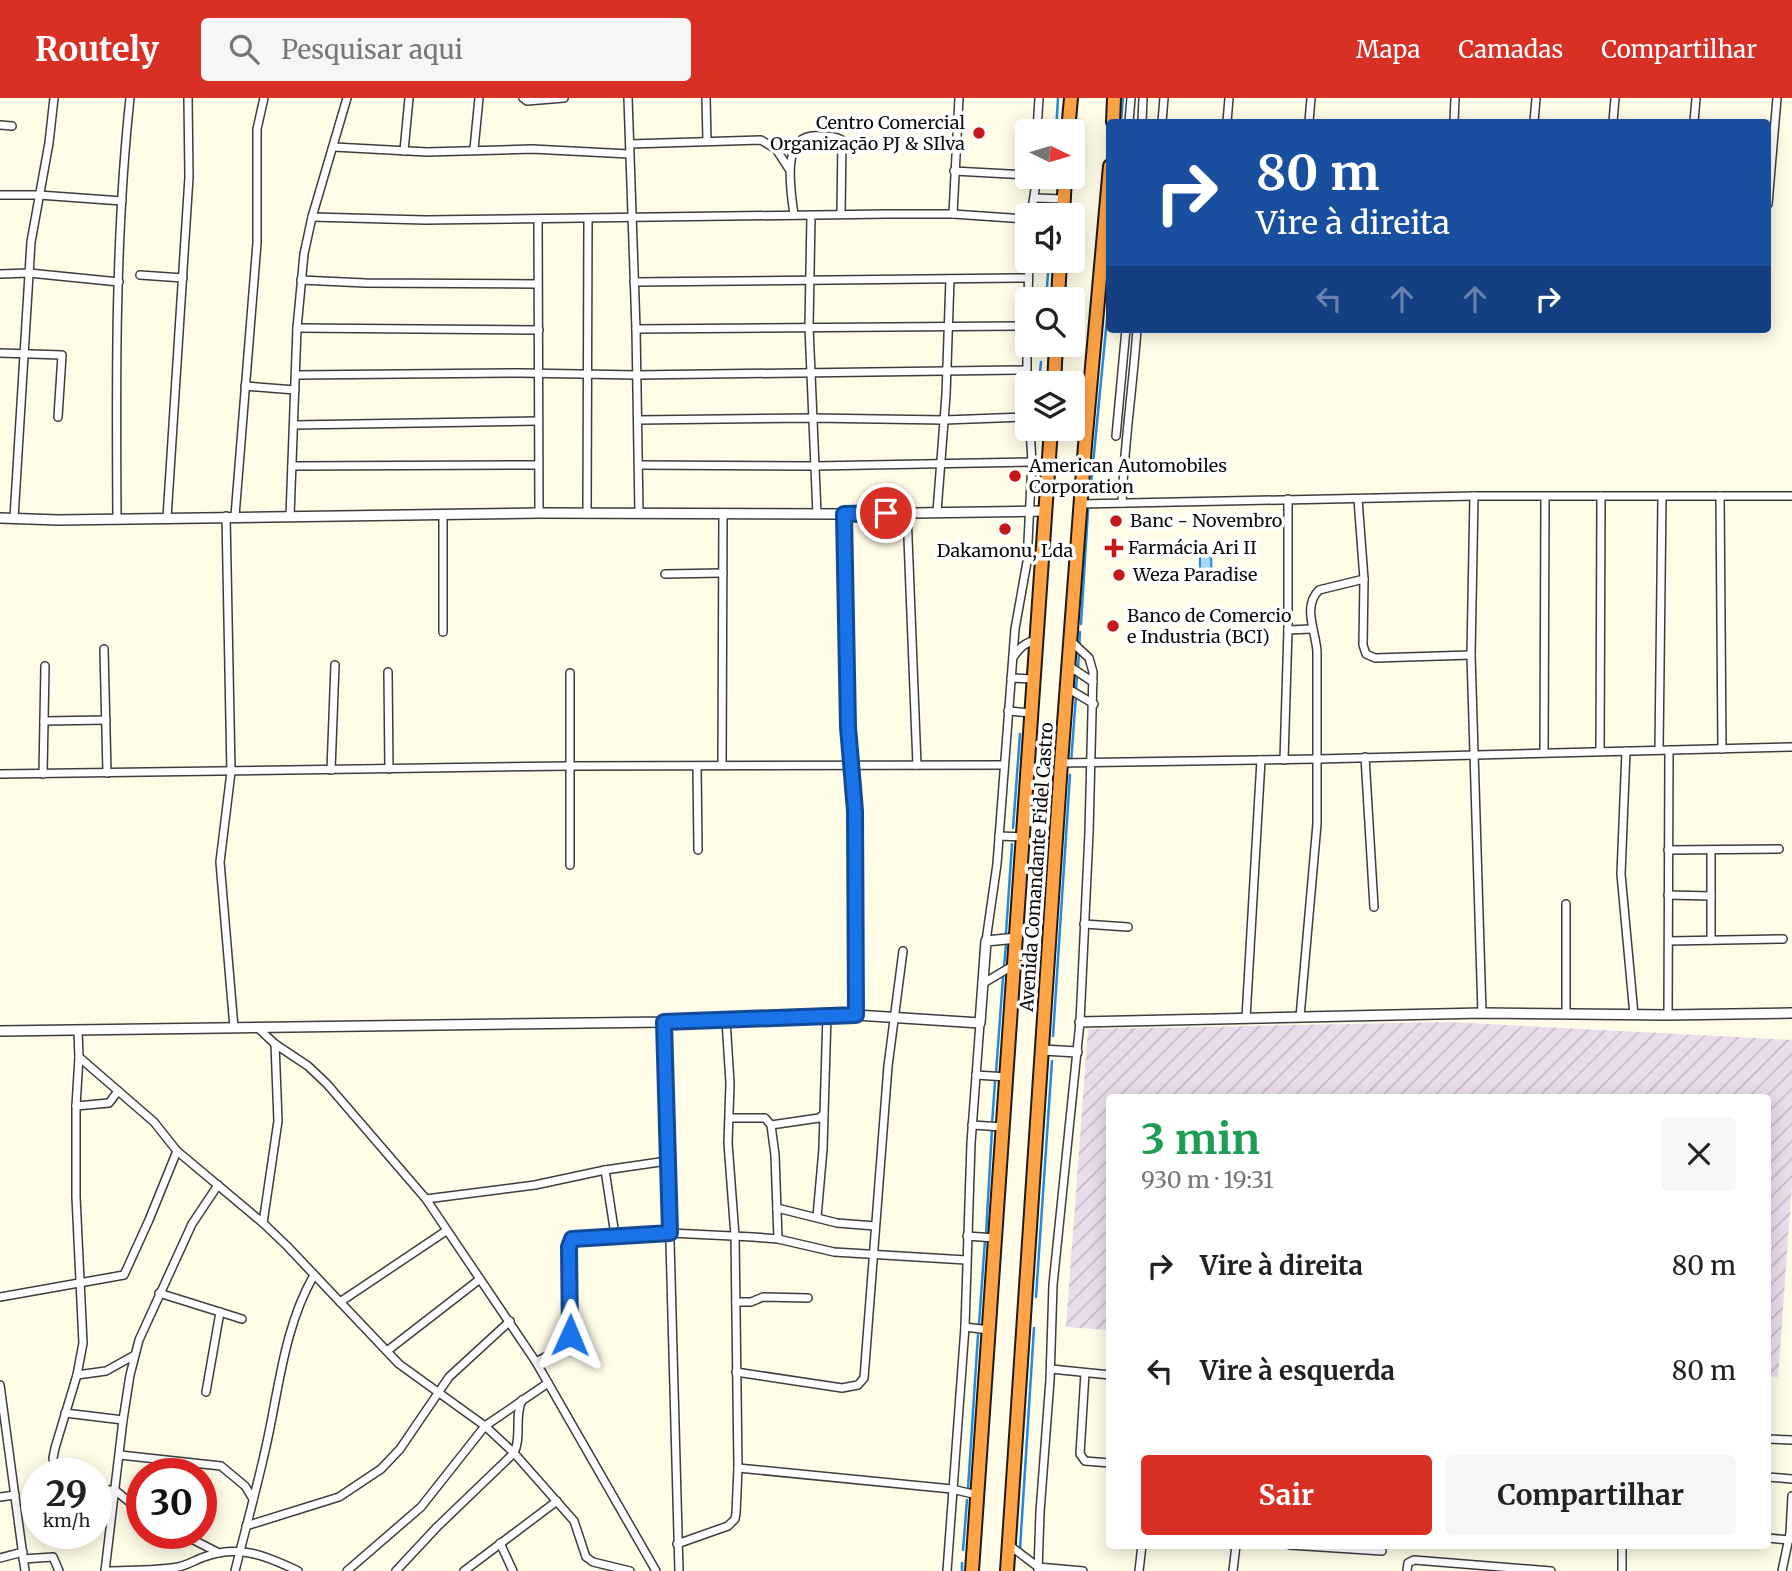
<!DOCTYPE html>
<html lang="pt">
<head>
<meta charset="utf-8">
<style>
	:root { --surface:#fff; --page:#f6f6f6; --text:#222; --muted:#767676; --accent:#d93025 }
	body { margin:0; font-family:Merriweather,serif; background:var(--page); color:var(--text); height:100vh; display:flex; flex-direction:column; font-size:26px; white-space:nowrap }
	* { box-sizing:border-box; margin:0 }
	p { font-size:23px; color:var(--muted) }
	.icon { flex:none; width:38px; height:38px; fill:none; stroke:currentColor; stroke-width:2; stroke-linecap:round; stroke-linejoin:round }
	.map { position:relative; flex:1; overflow:hidden }
	.details { position:absolute; left:1106px; top:996px; width:665px; height:455px; display:flex; flex-direction:column; background:var(--surface); border-radius:7px; box-shadow:0 4px 18px #0003 }
	.details>* { flex:none }
	.hud { position:absolute; left:1106px; top:21px; width:665px; height:214px; border-radius:7px; box-shadow:0 4px 18px #0003; background:#1a4fa0; color:#fff; overflow:hidden }
	.needle { width:46px; rotate:95deg }
	.fabs { position:absolute; left:1015px; top:21px; display:grid; gap:14px }
	.fabs a { display:grid; place-items:center; width:70px; height:70px; border-radius:7px; background:var(--surface); box-shadow:0 4px 18px #0003; font-size:35px }
	.speed { position:absolute; left:21px; top:1360px; display:flex; gap:14px; font-size:35px; font-weight:700; text-align:center }
	.speed>* { display:grid; place-content:center; width:91px; height:91px; border-radius:50%; background:var(--surface); box-shadow:0 4px 18px #0003; line-height:1 }
	.speed small { font-size:18px; font-weight:400 }
	.speed .limit { border:10px solid #d22; background:#fff; color:#111 }
	.pin { position:absolute; display:grid; place-items:center; width:60px; height:60px; color:#fff; margin:-30px; border:4px solid #fff; border-radius:50%; box-shadow:0 2px 7px #0007 }
	.me { position:absolute; width:77px; margin:-38px; rotate:1deg; stroke-linejoin:round; filter:drop-shadow(0 0 5px #0008) }
	.turn { display:flex; align-items:center; gap:24px; height:147px; padding:0 35px; font-size:32px }
	.turn .icon { width:91px; height:91px; stroke-width:2.5 }
	.turn b { display:block; font-size:49px; line-height:60px }
	.lanes { display:flex; align-items:center; height:66px; padding:0 35px; background:#0003; justify-content:center; gap:35px; direction:ltr }
	.lanes .off { opacity:.35 }
	.round { display:grid; place-items:center; flex:none; width:74px; height:74px; border-radius:7px; background:var(--page) }
	.overview { display:flex; align-items:center; justify-content:space-between; height:119px; padding:0 35px }
	h1 { font-size:42px; font-weight:700; line-height:52px; color:#1e9e55 }
	.primary-button { display:flex; gap:14px; margin-top:auto; padding:14px 35px }
	.primary-button a { flex:1; height:80px; border-radius:7px; background:var(--accent); color:#fff; font-size:28px; font-weight:700; line-height:80px; text-align:center }
	.primary-button a+a { background:var(--page); color:var(--text) }
	ul { padding:0; list-style:none }
	li { display:flex; align-items:center; gap:21px; height:105px; padding:0 35px }
	li div { flex:1 }
	li b { display:block; font-size:26px }
	li em { font-style:normal }
	header { display:flex; align-items:center; gap:42px; box-sizing:border-box; height:98px; padding:0 35px; background:var(--accent); color:#fff }
	header strong { font-size:33px }
	nav { display:flex; gap:38px; margin-inline-start:auto; font-size:24px }
	.search { width:490px; height:63px; background:var(--page); display:flex; align-items:center; gap:18px; box-sizing:border-box; padding:0 24px; border-radius:7px; color:var(--muted); font-size:26px }
	.map>svg:first-child { display:block }
</style>
</head>
<body>
<header>
<strong>Routely</strong>
<div class="search"><svg class="icon" aria-label="search" viewBox="0 0 24 24"><circle cx="10" cy="10" r="6"/><path d="M15 15l6 6"/></svg>Pesquisar aqui</div>
<nav><a>Mapa</a><a>Camadas</a><a>Compartilhar</a></nav>
</header>
<div class="map">
<svg width="1792" height="1473" viewBox="0 0 1792 1473">
	<defs>
		<pattern id="industrial-furrows" width="10" height="10" patternUnits="userSpaceOnUse" patternTransform="scale(1.75)"><rect width="10" height="10" fill="#eaddeb"/><path d="M-1 1l2-2M0 10L10 0M9 11l2-2" fill="none" stroke="#c7bcc8"/></pattern>
		<pattern id="water-ripples" width="26" height="14" patternUnits="userSpaceOnUse" patternTransform="scale(1.75)"><rect width="26" height="14" fill="#a7d8fc"/><path d="M2 4q2-2 4 0t4 0M15 11q2-2 4 0t4 0" fill="none" stroke="#8eb8d7"/></pattern>
	</defs>
	<rect width="100%" height="100%" fill="#fffce8"/>
	<path fill="url(#industrial-furrows)" d="M1448,924l344,18v144l-14,193 -10,-1v-279h-658l-1,233 -43,-3 22,-298z"/>
	<path fill="url(#water-ripples)" stroke="#2789da" stroke-width="2" d="M1200,457h11l1,28h-12z"/>
	<g fill="none" stroke-linecap="round" stroke-linejoin="round">
		<g stroke="#2789da" stroke-width="2.5">
			<path d="M1121,24l2,-24"/>
			<path d="M1056,33l2,-33"/>
			<path d="M1053,82l1,-3"/>
			<path d="M1046,201l3,-38"/>
			<path d="M1039,285l2,-21"/>
			<path d="M1090,397l20,-207"/>
			<path d="M1081,526l7,-114"/>
			<path d="M1078,571l2,-37"/>
			<path d="M1076,592l1,-15"/>
			<path d="M1071,665l5,-67"/>
			<path d="M1013,730l7,-94"/>
			<path d="M1006,835l6,-89"/>
			<path d="M1004,868l2,-22"/>
			<path d="M1053,938l17,-261"/>
			<path d="M996,975l7,-96"/>
			<path d="M992,1026l3,-42"/>
			<path d="M986,1136l6,-105"/>
			<path d="M1036,1199l16,-236"/>
			<path d="M979,1226l6,-84"/>
			<path d="M968,1390l10,-153"/>
			<path d="M1020,1451l14,-221"/>
			<path d="M963,1452l4,-50"/>
			<path d="M962,1473v-8"/>
		</g>
		<g stroke="#3d3d3d" stroke-width="10">
			<g id="minor">
				<path d="M523,0l4,3 37,-3"/>
				<path d="M628,0l8,231 3,184"/>
				<path d="M706,0l1,43"/>
				<path d="M1129,24l2,-24"/>
				<path d="M1142,24l1,-24"/>
				<path d="M1162,24l2,-24"/>
				<path d="M1227,24l2,-24"/>
				<path d="M1309,24l2,-24"/>
				<path d="M1454,24l1,-24"/>
				<path d="M1534,24l2,-24"/>
				<path d="M1613,24l2,-24"/>
				<path d="M1694,24l2,-24"/>
				<path d="M0,27l12,1"/>
				<path d="M1037,33l2,-33"/>
				<path d="M630,46l131,-4 15,9 13,20"/>
				<path d="M334,49l93,5 105,-3 97,5"/>
				<path d="M474,51l5,-51"/>
				<path d="M404,53l5,-53"/>
				<path d="M954,73l73,4"/>
				<path d="M0,97h39l83,6"/>
				<path d="M1035,100l29,1"/>
				<path d="M1768,106l9,-106"/>
				<path d="M953,116l6,-116"/>
				<path d="M794,117c-3,-25 -15,-83 26,-79 8,0 15,0 22,4l-1,74"/>
				<path d="M1031,117l6,-38"/>
				<path d="M811,118l-2,111 8,187"/>
				<path d="M312,119l113,3 463,-6h65l74,5"/>
				<path d="M538,121l1,294"/>
				<path d="M0,176l29,-1 90,9"/>
				<path d="M140,177l43,3"/>
				<path d="M301,182l64,3 172,1"/>
				<path d="M634,184l394,-4"/>
				<path d="M1028,201l1,-38"/>
				<path d="M1027,208v94"/>
				<path d="M297,230l242,2"/>
				<path d="M636,231l390,-3"/>
				<path d="M0,255l62,2 -4,62"/>
				<path d="M296,277l225,-2 116,2 389,-5"/>
				<path d="M245,288l50,4"/>
				<path d="M638,322l174,-2 132,2 83,-3"/>
				<path d="M294,327l244,-4"/>
				<path d="M1116,338l10,-107"/>
				<path d="M639,367l176,1 217,-4"/>
				<path d="M292,368l246,-1"/>
				<path d="M1474,398l-3,159 11,358"/>
				<path d="M1720,398l2,253"/>
				<path d="M1358,401l6,80 -1,66 3,9 9,4 96,-3"/>
				<path d="M1122,405c2,-59 11,-116 15,-174"/>
				<path d="M1081,406l393,-8h318"/>
				<path d="M937,414l9,-117 4,-116"/>
				<path d="M907,415l10,252"/>
				<path d="M587,416l1,-295"/>
				<path d="M844,416l4,213 7,84 1,204"/>
				<path d="M226,418l5,256 -11,90 14,166"/>
				<path d="M235,418l22,-273v-114l7,-31"/>
				<path d="M290,418l7,-188 7,-74 8,-37 35,-119"/>
				<path d="M14,420l17,-276 18,-99 5,-45"/>
				<path d="M167,420l22,-341 -1,-79"/>
				<path d="M117,421c-1,-140 -2,-281 13,-421"/>
				<path d="M665,476l58,-1"/>
				<path d="M1288,532l23,-1"/>
				<path d="M443,534v-118"/>
				<path d="M104,551l3,124"/>
				<path d="M1014,558c6,-9 12,-14 23,-16"/>
				<path d="M1069,568l24,16"/>
				<path d="M388,574l1,97"/>
				<path d="M570,575v192"/>
				<path d="M1011,580l23,1"/>
				<path d="M1067,590l27,16"/>
				<path d="M1008,613l24,2"/>
				<path d="M44,623l62,-1"/>
				<path d="M1659,652l3,-253"/>
				<path d="M1600,653l1,-255"/>
				<path d="M1626,653l-5,123 13,141"/>
				<path d="M1544,655l1,-256"/>
				<path d="M1365,659l9,150"/>
				<path d="M1284,662l4,-130v-131"/>
				<path d="M1061,665l257,-4 474,-12"/>
				<path d="M722,667l1,-252"/>
				<path d="M697,669l1,83"/>
				<path d="M331,672l4,-105"/>
				<path d="M0,676l570,-8 433,-1"/>
				<path d="M43,676l2,-108"/>
				<path d="M999,738l24,1"/>
				<path d="M1668,752l111,-1"/>
				<path d="M1668,797l43,1"/>
				<path d="M1084,826l44,3"/>
				<path d="M1711,842v-90"/>
				<path d="M986,843l11,-77 18,-235 12,-67 5,-100 -2,-33"/>
				<path d="M1669,843l114,-2"/>
				<path d="M982,886l32,-19"/>
				<path d="M1566,916v-110"/>
				<path d="M1668,917l1,-265"/>
				<path d="M1300,919l17,-193v-172c-1,-21 -15,-45 2,-62l45,-11"/>
				<path d="M1246,920l15,-258"/>
				<path d="M664,924l15,549"/>
				<path d="M257,929l18,17 33,22 19,18 99,115 110,163 120,209"/>
				<path d="M78,933l1,26 75,65 23,29 86,72 24,23 112,118 86,62 29,27 60,68 12,36 7,5 37,9"/>
				<path d="M976,977l31,2"/>
				<path d="M76,1008l33,-3 9,-12"/>
				<path d="M824,1016l3,-99"/>
				<path d="M730,1020h35l6,7"/>
				<path d="M972,1027l31,2"/>
				<path d="M605,1072l10,65"/>
				<path d="M426,1101l109,-14 70,-15 62,-9"/>
				<path d="M777,1110l60,15 38,3"/>
				<path d="M263,1125l15,-102 -3,-77"/>
				<path d="M967,1138l28,2"/>
				<path d="M778,1141l-3,-84 -4,-30 48,-7 5,-4 -1,35 -6,68"/>
				<path d="M159,1195l83,26"/>
				<path d="M0,1199l124,-22 25,-55 28,-69"/>
				<path d="M340,1204l106,-71"/>
				<path d="M736,1204h15l12,-5 45,1"/>
				<path d="M965,1229l24,3"/>
				<path d="M387,1253l93,-72"/>
				<path d="M536,1264c12,-7 29,-13 34,-27 3,-21 -5,-83 2,-96l4,-2 94,-4 83,4 25,2 56,13 132,8"/>
				<path d="M1051,1271l59,6"/>
				<path d="M736,1274l106,16 16,-3 6,-7 24,-312 15,-115"/>
				<path d="M1085,1275l-5,81 5,7 25,2"/>
				<path d="M77,1277l29,-4 27,-15"/>
				<path d="M0,1287l25,186"/>
				<path d="M206,1294l14,-80"/>
				<path d="M65,1315l58,7"/>
				<path d="M1768,1341l24,1"/>
				<path d="M120,1357l101,11 24,20 8,13"/>
				<path d="M738,1370l214,21 25,6"/>
				<path d="M56,1376l-3,-16 2,-10 22,-73 6,-32 -7,-146v-91l3,-49"/>
				<path d="M1768,1379l24,2"/>
				<path d="M96,1390l20,3 26,21"/>
				<path d="M0,1399l15,-2"/>
				<path d="M246,1428l93,-29 42,-28 19,-20 49,-72 61,-56"/>
				<path d="M180,1435l39,20"/>
				<path d="M1768,1440l21,2"/>
				<path d="M500,1445l13,28"/>
				<path d="M677,1446l51,-18 7,-7 1,-6 2,-45 -3,-232 -7,-93 2,-60 -4,-63"/>
				<path d="M1009,1447l29,22 45,4"/>
				<path d="M1290,1447l92,6"/>
				<path d="M0,1460l23,-6"/>
				<path d="M23,1461l30,-2 6,14"/>
				<path d="M105,1473l18,-151 7,-45 9,-35 53,-116 26,-39"/>
				<path d="M107,1473c23,-1 48,0 71,-4 10,-2 17,-7 26,-10 35,-13 63,-1 94,14"/>
				<path d="M235,1473c10,-40 21,-80 30,-120 14,-60 18,-122 49,-176"/>
				<path d="M347,1473l74,-64 64,-81 63,-43"/>
				<path d="M396,1473l41,-44 77,-74c8,-16 0,-36 8,-53"/>
				<path d="M464,1473l93,-70"/>
				<path d="M947,1473l18,-244 6,-184 9,-120"/>
				<path d="M1038,1473l2,-59 10,-132 3,-95 27,-263 9,-189 4,-161 -4,-14 -18,-17"/>
				<path d="M1139,1473l3,-26"/>
				<path d="M1233,1473l3,-26"/>
				<path d="M1407,1473l1,-8 6,-3 137,11"/>
				<path d="M1622,1473v-26"/>
				<path d="M1782,1473l8,-38 2,-37"/>
			</g>
		</g>
		<g stroke="#3d3d3d" stroke-width="12">
			<g id="tertiary">
				<path d="M0,420l59,2 480,-7 305,1 202,-3"/>
				<path d="M1080,924l402,-9 186,2 124,-2"/>
				<path d="M0,933l664,-9 192,-7 124,8 6,-82 31,-3"/>
				<path d="M1043,952l34,2"/>
			</g>
		</g>
		<g stroke="#1b1b1b" stroke-width="16">
			<g id="motorway">
				<path d="M1113,24l1,-24"/>
				<path d="M1068,33l3,-33"/>
				<path d="M1063,117l2,-38"/>
				<path d="M1058,201l2,-38"/>
				<path d="M1054,285l2,-38"/>
				<path d="M972,1473l79,-1142"/>
				<path d="M1007,1473l54,-808 24,-318 25,-279"/>
			</g>
		</g>
		<use href="#minor" stroke="#fff" stroke-width="7"/>
		<use href="#tertiary" stroke="#fff" stroke-width="9"/>
		<use href="#motorway" stroke="#ffa446" stroke-width="12"/>
	</g>
	<g fill="none" stroke-linecap="round" stroke-linejoin="round">
		<g stroke="#114b97" stroke-width="18">
			<path id="route" d="M570,1237l-1,-88 3,-8 98,-6 -6,-211 192,-7 -1,-204 -7,-84 -4,-213 42,-1"/>
		</g>
		<use href="#route" stroke="#1a73e8" stroke-width="12"/>
	</g>
	<g fill="#c61817" stroke="#fff" stroke-width="2.5">
		<circle cx="979" cy="35" r="7"/>
		<circle cx="1015" cy="378" r="7"/>
		<circle cx="1116" cy="423" r="7"/>
		<circle cx="1005" cy="431" r="7"/>
		<path d="M1110.5 439.5h7v7h7v7h-7v7h-7v-7h-7v-7h7z"/>
		<circle cx="1119" cy="477" r="7"/>
		<circle cx="1113" cy="528" r="7"/>
	</g>
	<g text-anchor="middle" stroke-width="7" stroke-linejoin="round" paint-order="stroke">
		<g font-size="18" fill="#0a0a0a" stroke="#fff" text-anchor="start">
			<text x="965" y="31" text-anchor="end">Centro Comercial<tspan x="965" dy="21">Organização PJ &amp; SIlva</tspan></text>
			<text x="1029" y="374">American Automobiles<tspan x="1029" dy="21">Corporation</tspan></text>
			<text x="1130" y="429">Banc - Novembro</text>
			<text x="1128" y="456">Farmácia Ari II</text>
			<text x="1005" y="459" text-anchor="middle">Dakamonu, Lda</text>
			<text x="1133" y="483">Weza Paradise</text>
			<text x="1127" y="524">Banco de Comercio<tspan x="1127" dy="21">e Industria (BCI)</tspan></text>
		</g>
		<g font-size="18" fill="#0a0a0a" stroke="#fff">
			<text transform="translate(1037 769) rotate(-86)" y="6">Avenida Comandante Fidel Castro</text>
		</g>
	</g>
</svg>
<div class="fabs">
<a><svg class="needle" viewBox="-14 -14 28 28"><path d="M0-13l5 13h-10z" fill="#e53935"/><path d="M0 13l5-13h-10z" fill="#767676"/></svg></a>
<a><svg class="icon" aria-label="sound" viewBox="0 0 24 24"><path d="M4 9h4l5-4v14l-5-4H4zM17 9q2 3 0 6"/></svg></a>
<a><svg class="icon" aria-label="search" viewBox="0 0 24 24"><circle cx="10" cy="10" r="6"/><path d="M15 15l6 6"/></svg></a>
<a><svg class="icon" aria-label="layers" viewBox="0 0 24 24"><path d="M12 4l9 5-9 5-9-5zM3 14l9 5 9-5"/></svg></a>
</div>
<div class="speed"><div>29<small>km/h</small></div><div class="limit">30</div></div>
<div class="pin" style="left:886px;top:415px;background:#d93025"><svg class="icon" aria-label="arrive" viewBox="0 0 24 24"><path d="M6 21V4h12l-3 4 3 4H6"/></svg></div>
<svg class="me" style="left:570px;top:1237px" viewBox="-20 -20 40 40"><path d="M0-17L14 15 0 8-14 15z" fill="#1a73e8" stroke="#fff" stroke-width="4"/></svg>
<div class="hud">
<div class="turn"><svg class="icon" aria-label="right" viewBox="0 0 24 24"><path d="M7 20v-9h11M14 6l5 5-5 5"/></svg><div><b>80 m</b>Vire à direita</div></div>
<div class="lanes"><svg class="icon off" aria-label="left" viewBox="0 0 24 24"><path d="M17 20v-9H6M10 6l-5 5 5 5"/></svg><svg class="icon off" aria-label="ahead" viewBox="0 0 24 24"><path d="M12 20V5M6 11l6-6 6 6"/></svg><svg class="icon off" aria-label="ahead" viewBox="0 0 24 24"><path d="M12 20V5M6 11l6-6 6 6"/></svg><svg class="icon" aria-label="right" viewBox="0 0 24 24"><path d="M7 20v-9h11M14 6l5 5-5 5"/></svg></div>
</div>
<section class="details">
<div class="overview"><div><h1>3 min</h1><p>930 m · 19:31</p></div><a class="round"><svg class="icon" aria-label="close" viewBox="0 0 24 24"><path d="M6 6l12 12M18 6L6 18"/></svg></a></div>
<ul>
<li><svg class="icon" aria-label="right" viewBox="0 0 24 24"><path d="M7 20v-9h11M14 6l5 5-5 5"/></svg><div><b>Vire à direita</b></div><em>80 m</em></li>
<li><svg class="icon" aria-label="left" viewBox="0 0 24 24"><path d="M17 20v-9H6M10 6l-5 5 5 5"/></svg><div><b>Vire à esquerda</b></div><em>80 m</em></li>
</ul>
<div class="primary-button"><a>Sair</a><a>Compartilhar</a></div>
</section>
</div>
</body>
</html>
